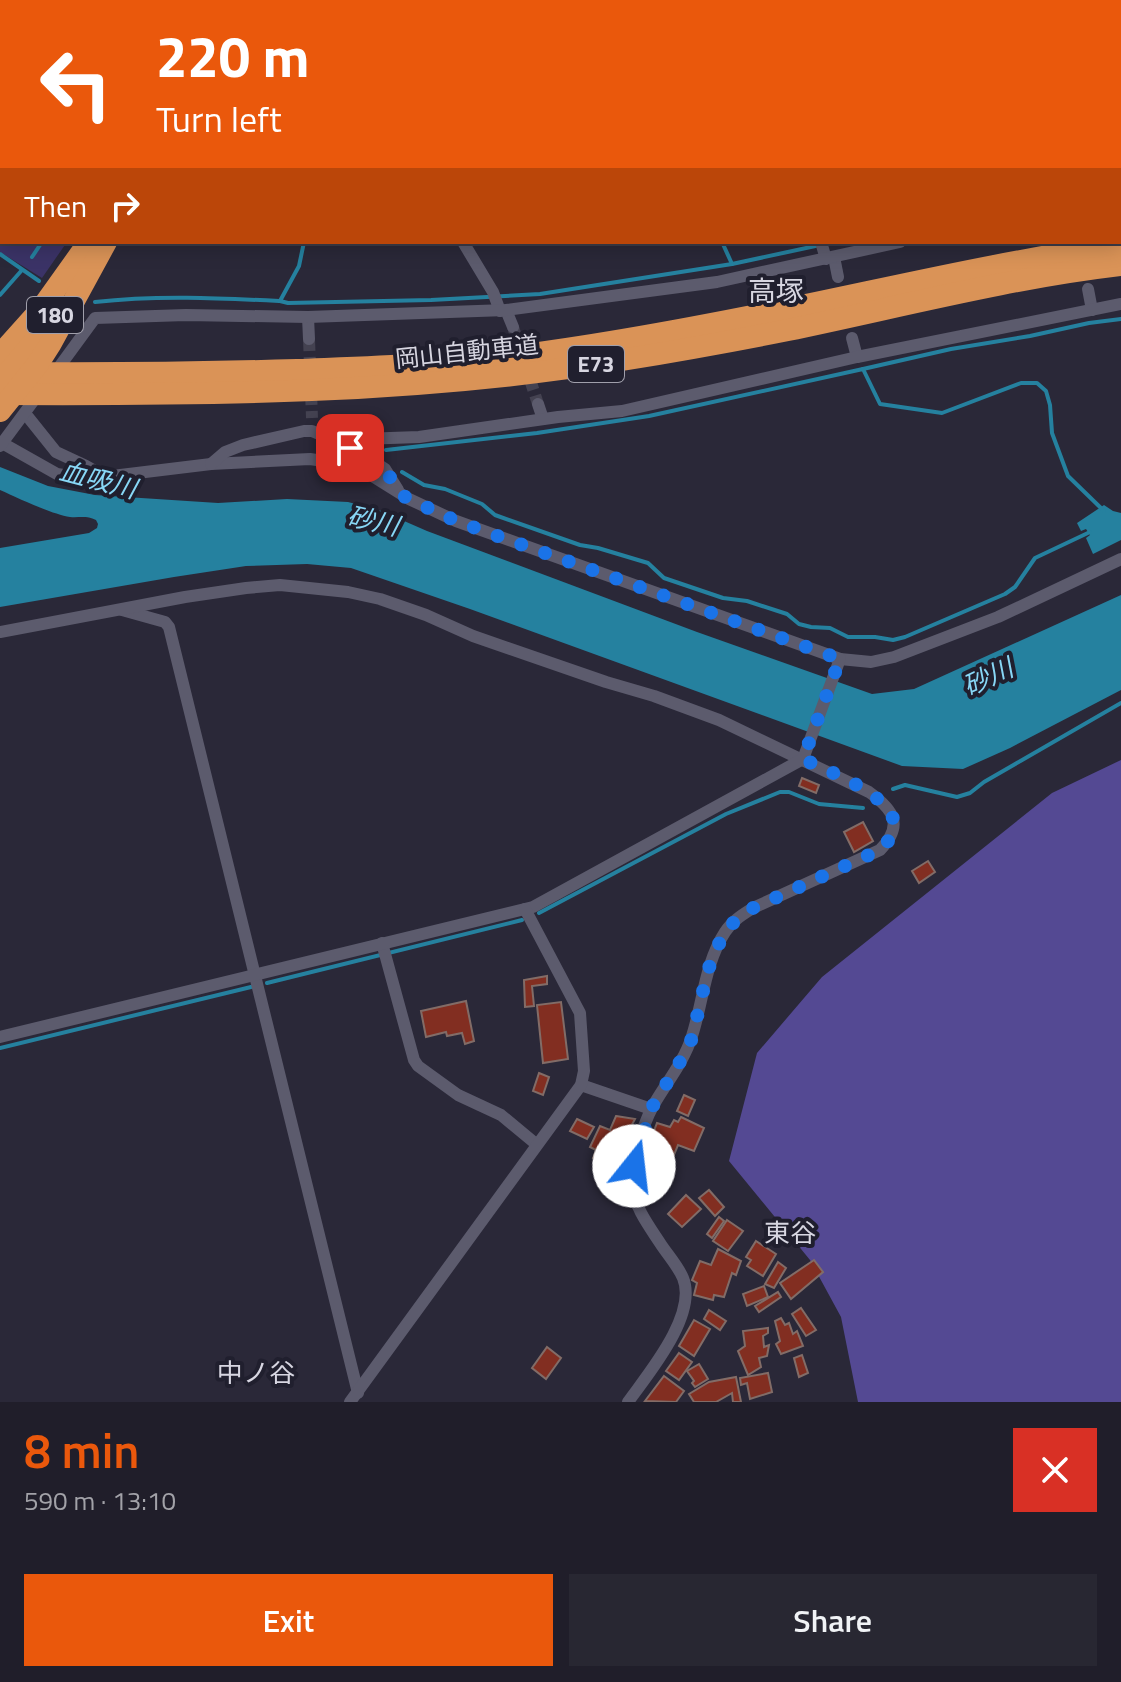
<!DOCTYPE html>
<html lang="en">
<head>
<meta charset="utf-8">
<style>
	:root { --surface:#201e2a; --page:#282732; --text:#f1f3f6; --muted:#a2a2a8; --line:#3d3c47; --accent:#ea580c }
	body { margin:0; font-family:"Titillium Web","Noto Sans JP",sans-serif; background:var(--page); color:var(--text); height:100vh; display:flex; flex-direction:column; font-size:30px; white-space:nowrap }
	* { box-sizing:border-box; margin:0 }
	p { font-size:26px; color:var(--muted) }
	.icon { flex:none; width:44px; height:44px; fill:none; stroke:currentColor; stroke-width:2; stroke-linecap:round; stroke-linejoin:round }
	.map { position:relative; height:1402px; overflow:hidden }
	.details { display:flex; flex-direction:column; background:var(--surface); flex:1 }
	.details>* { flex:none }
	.hud { position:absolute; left:0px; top:0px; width:1122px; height:244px; box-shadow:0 4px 20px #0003,0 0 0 2px var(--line); background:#ea580c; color:#fff; overflow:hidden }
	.pin { position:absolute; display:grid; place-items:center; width:68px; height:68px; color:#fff; margin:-34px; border-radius:16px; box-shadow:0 4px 12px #0006 }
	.me { position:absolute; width:88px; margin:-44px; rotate:16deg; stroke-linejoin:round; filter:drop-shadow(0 0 6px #0008) }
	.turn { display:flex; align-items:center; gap:28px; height:168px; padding:0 24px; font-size:36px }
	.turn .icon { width:104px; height:104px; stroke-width:2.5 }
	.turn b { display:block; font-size:56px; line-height:68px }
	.then { display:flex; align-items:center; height:76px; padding:0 24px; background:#0003; gap:16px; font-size:30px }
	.round { display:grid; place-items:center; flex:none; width:84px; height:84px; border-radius:0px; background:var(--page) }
	.head { display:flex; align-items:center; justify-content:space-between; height:136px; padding:0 24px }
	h1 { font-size:48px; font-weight:600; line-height:60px; color:var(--accent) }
	.primary-button { display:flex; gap:16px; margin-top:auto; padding:16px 24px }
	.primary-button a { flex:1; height:92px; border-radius:0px; background:var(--accent); color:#fff; font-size:32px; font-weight:600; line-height:92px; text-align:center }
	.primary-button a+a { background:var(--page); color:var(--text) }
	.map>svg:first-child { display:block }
</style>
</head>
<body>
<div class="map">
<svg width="1121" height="1402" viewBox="0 0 1121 1402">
	<rect width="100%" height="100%" fill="#2a2838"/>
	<path fill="#3b3367" d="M2,16v226h65l-25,36 -42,-26v-233z"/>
	<path fill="#544993" d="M1121,760v642h-263l-17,-85 -31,-57 -81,-99 28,-108 65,-76 230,-184z"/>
	<g fill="#25819f">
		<path d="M0,467l48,19 47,9 123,8 69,-4 61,3 31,8 48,21 270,101 175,62 42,-5 207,-94v95l-111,58 -47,21 -61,-3 -432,-157 -119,-41 -44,-4 -61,2 -72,11 -174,30v-59l89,-15 8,-5 1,-4 -2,-4c-10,-5 -17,-2 -26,-3 -19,-3 -52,-19 -70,-27z"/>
		<path d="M1104,505l9,6 8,2v27l-28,14 -7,-16 4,-3 -4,-6 -5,2 -4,-8z"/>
	</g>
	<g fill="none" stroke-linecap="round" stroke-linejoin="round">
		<g stroke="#25819f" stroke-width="4">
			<path d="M102,0l3,2"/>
			<path d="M542,0l2,2"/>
			<path d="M1068,0v2"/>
			<path d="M6,2l2,-2"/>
			<path d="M226,2l1,-2"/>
			<path d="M411,2l1,-2"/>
			<path d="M0,12l2,-3"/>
			<path d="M1120,190h1"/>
			<path d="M304,242l-5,24 -19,35 8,2 143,-3 109,-6 192,-30 102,-22"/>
			<path d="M722,242l10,22"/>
			<path d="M0,254l39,27"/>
			<path d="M32,257l10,-15"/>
			<path d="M0,295l22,-25"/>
			<path d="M95,302c62,-7 123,-4 185,-1"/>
			<path d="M863,369l88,-20 79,-13 59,-13 32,-4"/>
			<path d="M386,450l151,-17 112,-17 214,-47 17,35 62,9 79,-30h16l9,8 4,14 2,28 16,43 36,35"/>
			<path d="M402,472l22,13 21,4 37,15 13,11 85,30 18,3 50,15 16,15 59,20 24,3 40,13 12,10 12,3 19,1 18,9h27l18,3 12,-3 100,-43 10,-7 20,-29 55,-26"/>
			<path d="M893,789l12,-4 52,12 13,-4 14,-11 137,-79"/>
			<path d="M539,913l187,-99 54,-22h9l30,12 44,4"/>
			<path d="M267,983l255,-63"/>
			<path d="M0,1048l251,-61"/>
		</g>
	</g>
	<g fill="#822e21" stroke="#826c67" stroke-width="2">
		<path d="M802,778l17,7 -3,8 -17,-7z"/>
		<path d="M863,822l10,19 -19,11 -10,-20z"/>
		<path d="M928,861l7,11 -16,11 -7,-12z"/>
		<path d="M547,976v8l-15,2 2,20 -9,1 -1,-27z"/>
		<path d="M466,1001l8,40 -9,3 -3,-11 -15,3 -1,-4 -20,5 -5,-26z"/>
		<path d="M561,1002l7,57 -25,4 -6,-58z"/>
		<path d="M539,1073l10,4 -6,18 -10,-4z"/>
		<path d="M684,1095l11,5 -7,16 -11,-5z"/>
		<path d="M616,1116l19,3 -8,15 -7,-2 -2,4 5,2 -12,28 -18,-8 3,-8 -6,-3 10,-21 10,4z"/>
		<path d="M681,1117l23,11 -10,23 -16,-6 -9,22 -14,-6 -3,-25 5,-13 13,4 4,-7 4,2z"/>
		<path d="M577,1119l17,8 -7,12 -17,-8z"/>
		<path d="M709,1190l15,17 -9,9 -16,-18z"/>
		<path d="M686,1195l15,14 -19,18 -14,-13z"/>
		<path d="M719,1217l5,4 -12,17 -5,-4z"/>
		<path d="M727,1220l16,11 -15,20 -15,-10z"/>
		<path d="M756,1241l20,13 -13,22 -16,-10 4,-6 -5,-3z"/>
		<path d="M718,1249l23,12 -5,14 -4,-2 -8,24 -10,-2 -1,5 -19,-5 3,-12 -5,-3 8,-19 11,4z"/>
		<path d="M814,1260l9,12 -32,27 -11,-16z"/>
		<path d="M778,1262l8,6 -12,20 -9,-4z"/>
		<path d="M764,1286l4,11 -21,9 -4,-12z"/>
		<path d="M778,1292l3,5 -22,15 -4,-6z"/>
		<path d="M801,1308l15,22 -10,6 -14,-22z"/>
		<path d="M709,1310l17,11 -6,9 -16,-11z"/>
		<path d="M781,1318l4,7 4,-2 4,11 4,-3 6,15 -22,8 -5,-10 4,-3 -5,-20z"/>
		<path d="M694,1320l16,9 -16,27 -15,-10z"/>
		<path d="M768,1328v5l-5,3 1,11 5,-2 -2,11 -8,2 2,9 -13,8 -10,-24 7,-5 -2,-15z"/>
		<path d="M547,1347l14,11 -15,21 -14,-11z"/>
		<path d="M679,1353l13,9 -13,18 -13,-9z"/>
		<path d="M802,1355l6,18 -9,4 -5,-19z"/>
		<path d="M699,1364l9,15 -13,8 -3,-4 2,-2 -7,-10z"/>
		<path d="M768,1373l4,19 -22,7 -3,-16 -6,2 -1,-7z"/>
		<path d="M664,1376l20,15 -8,11 -31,-1z"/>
		<path d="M736,1377l5,25h-8l-1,-9 -16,9h-22l-5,-8 20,-12z"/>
	</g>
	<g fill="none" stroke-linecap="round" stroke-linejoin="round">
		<g stroke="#444251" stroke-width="12" stroke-dasharray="12 6" stroke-linecap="butt">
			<path d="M513,327l25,77"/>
			<path d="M309,339l3,79"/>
		</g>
		<g stroke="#5c5b6d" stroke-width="12">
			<path d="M642,0l1,2"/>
			<path d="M845,0l1,2"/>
			<path d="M1087,0l1,2"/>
			<path d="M1120,78l1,2"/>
			<path d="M1120,204h1"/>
			<path d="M463,242l30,50 7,19"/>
			<path d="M821,242l5,17"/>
			<path d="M834,257l4,20"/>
			<path d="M1088,289l4,21"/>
			<path d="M506,310l7,17"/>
			<path d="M308,317l1,22"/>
			<path d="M852,338l5,19"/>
			<path d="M54,374l41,-56 91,-3 122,2 198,-7 211,-28 183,-40"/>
			<path d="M538,404l5,15"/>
			<path d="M28,417l28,35 30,14 16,9"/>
			<path d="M336,442l31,15 18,12 13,21"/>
			<path d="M2,443l55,31 19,3h28l107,-13 99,-5 20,3 39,12 40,25 47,22 384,138 31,3 23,-5 104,-40 123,-58"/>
			<path d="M0,446l40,-54"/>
			<path d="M211,464l14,-12 18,-7 61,-14h8l21,9 86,-3 139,-20 64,-6 235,-54 264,-53"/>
			<path d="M122,610l43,12 4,5 189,766"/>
			<path d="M0,632l185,-35 61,-9 34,-3 68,7 32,7 46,16 47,21 133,46 48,14 65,24 150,72c25,18 35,33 11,58l-127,58c-11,7 -21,13 -28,24 -20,31 -22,70 -33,104 -8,26 -26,47 -39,70 -11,20 -22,59 -20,82 2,20 16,38 27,55 7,11 18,23 23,35 15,37 -35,96 -55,124"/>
			<path d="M382,943l32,117 4,6 40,29 43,20 35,29"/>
			<path d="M0,1037l533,-130 270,-148 37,-100"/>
			<path d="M581,1085l70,24"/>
			<path d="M350,1402l231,-317 3,-14 -4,-58 -55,-104"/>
		</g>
		<g stroke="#da9357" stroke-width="22">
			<path d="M243,2l1,-2"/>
			<path d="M0,355l42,-47 47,-66"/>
			<path d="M0,373c99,1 198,0 297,-3 72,-3 145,-5 217,-14 90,-11 179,-28 268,-46 113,-23 225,-50 339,-65"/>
			<path d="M2,380l45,-54"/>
			<path d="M0,394c207,1 417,0 622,-34 55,-9 111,-19 166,-30 111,-23 221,-52 333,-65"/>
			<path d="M0,411l37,-46 14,-22 55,-101"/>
		</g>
	</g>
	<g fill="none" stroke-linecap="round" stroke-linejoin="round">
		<path stroke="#1a73e8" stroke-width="14" stroke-dasharray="0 25.2" d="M350,448l17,9 18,12 15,25 9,5 47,22 384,138 -37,100c23,11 88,36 91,64 2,10 -7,20 -14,27l-127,58 -16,11 -12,12 -7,15 -10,24 -16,68 -6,14 -35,57 -17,57"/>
	</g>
	<g text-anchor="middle" stroke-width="8" stroke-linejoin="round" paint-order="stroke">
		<g fill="#201f2e" stroke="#a09fab" stroke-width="2">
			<rect x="27" y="297" width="56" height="36" rx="6"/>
			<rect x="568" y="346" width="56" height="36" rx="6"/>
		</g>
		<g font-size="22" font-weight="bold" fill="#d7d6e1">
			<text x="55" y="323">180</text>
			<text x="596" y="372">E73</text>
		</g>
		<g font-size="24" fill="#d7d6e1" stroke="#201f2e">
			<text transform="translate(467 352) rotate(-6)" y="8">岡山自動車道</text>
		</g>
		<g font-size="26" font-style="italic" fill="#88d7f6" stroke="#201f2e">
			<text transform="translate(98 480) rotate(14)" y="9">血吸川</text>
			<text transform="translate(373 521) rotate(13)" y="9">砂川</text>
			<text transform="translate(988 677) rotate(-25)" y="9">砂川</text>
		</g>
		<g font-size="26" fill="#d7d6e1" stroke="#201f2e">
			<text x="790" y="1242">東谷</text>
			<text x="256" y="1382">中ノ谷</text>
		</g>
		<g font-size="28" fill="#d7d6e1" stroke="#201f2e">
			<text x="776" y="301">高塚</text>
		</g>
	</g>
</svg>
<div class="pin" style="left:350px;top:448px;background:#d93025"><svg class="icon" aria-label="arrive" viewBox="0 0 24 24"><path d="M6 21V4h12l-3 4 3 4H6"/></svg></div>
<svg class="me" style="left:634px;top:1166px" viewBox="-20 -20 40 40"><circle r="19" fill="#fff"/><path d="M0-13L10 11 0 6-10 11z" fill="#1a73e8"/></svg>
<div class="hud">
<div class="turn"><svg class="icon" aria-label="left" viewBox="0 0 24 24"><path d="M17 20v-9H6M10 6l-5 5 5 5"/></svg><div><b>220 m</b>Turn left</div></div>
<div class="then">Then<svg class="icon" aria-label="right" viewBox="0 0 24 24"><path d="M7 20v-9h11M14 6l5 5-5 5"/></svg></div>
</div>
</div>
<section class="details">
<div class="head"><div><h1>8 min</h1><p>590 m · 13:10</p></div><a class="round" style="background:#d93025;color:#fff"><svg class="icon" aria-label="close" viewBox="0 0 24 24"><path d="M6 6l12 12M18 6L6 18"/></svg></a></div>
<div class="primary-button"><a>Exit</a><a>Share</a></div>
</section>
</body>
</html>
